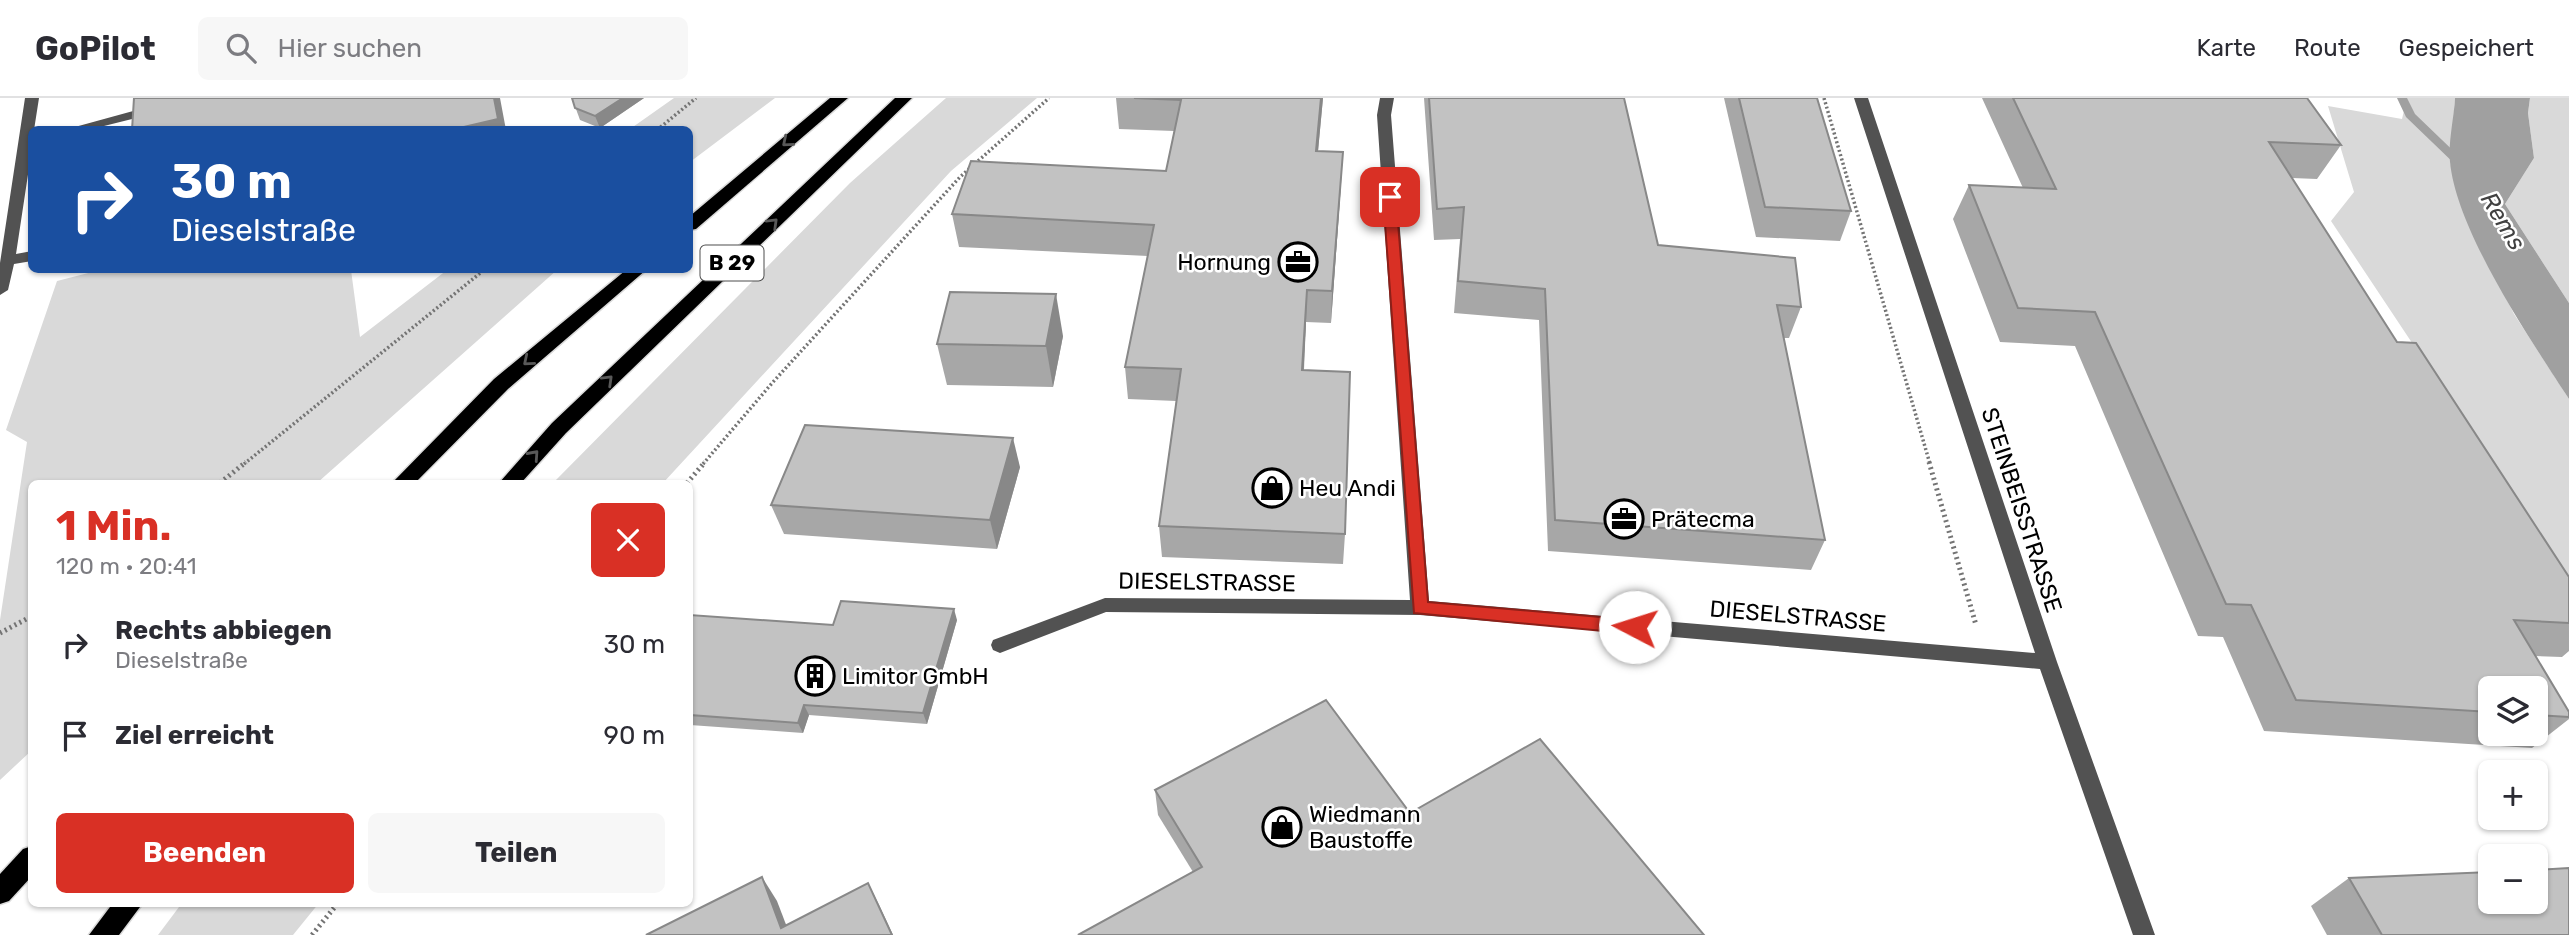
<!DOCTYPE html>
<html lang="de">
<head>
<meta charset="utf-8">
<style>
	:root { --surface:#fff; --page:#f7f7f7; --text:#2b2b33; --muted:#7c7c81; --line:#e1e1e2; --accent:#d93025 }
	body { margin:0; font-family:Rubik,sans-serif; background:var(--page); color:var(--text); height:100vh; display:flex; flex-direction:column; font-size:26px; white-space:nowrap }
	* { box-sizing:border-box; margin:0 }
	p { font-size:23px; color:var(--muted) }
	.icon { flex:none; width:38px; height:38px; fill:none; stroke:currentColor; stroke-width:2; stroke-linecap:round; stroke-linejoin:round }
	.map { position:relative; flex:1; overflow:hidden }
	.details { position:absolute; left:28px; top:382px; width:665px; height:427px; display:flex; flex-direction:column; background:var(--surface); border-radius:10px; box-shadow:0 2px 5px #0004 }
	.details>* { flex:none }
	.guide { position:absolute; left:28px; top:28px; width:665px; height:147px; border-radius:10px; box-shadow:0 2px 5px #0004; background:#1a4fa0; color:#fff; overflow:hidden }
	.tools { position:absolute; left:2478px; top:578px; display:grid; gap:14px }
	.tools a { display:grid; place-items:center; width:70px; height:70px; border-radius:10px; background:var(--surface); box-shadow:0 2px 5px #0004; font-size:35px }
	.pin { position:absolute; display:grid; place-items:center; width:60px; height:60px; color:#fff; margin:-30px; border-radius:14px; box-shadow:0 4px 10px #0006 }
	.me { position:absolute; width:77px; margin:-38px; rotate:275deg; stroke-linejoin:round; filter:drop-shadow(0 0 5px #0008) }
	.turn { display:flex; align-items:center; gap:24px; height:147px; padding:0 28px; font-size:32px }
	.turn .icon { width:91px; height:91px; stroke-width:2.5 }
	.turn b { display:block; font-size:49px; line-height:60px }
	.round { display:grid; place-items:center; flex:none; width:74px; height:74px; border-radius:10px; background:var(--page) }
	.overview { display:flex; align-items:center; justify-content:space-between; height:119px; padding:0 28px }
	h1 { font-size:42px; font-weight:700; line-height:52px; color:var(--accent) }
	.cta { display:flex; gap:14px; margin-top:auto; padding:14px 28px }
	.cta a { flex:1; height:80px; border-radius:10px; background:var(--accent); color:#fff; font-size:28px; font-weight:700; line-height:80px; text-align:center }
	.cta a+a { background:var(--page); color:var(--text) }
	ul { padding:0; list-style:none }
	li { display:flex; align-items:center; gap:21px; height:91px; padding:0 28px }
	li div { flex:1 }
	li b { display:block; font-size:26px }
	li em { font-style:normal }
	header { display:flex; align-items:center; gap:42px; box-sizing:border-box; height:98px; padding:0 35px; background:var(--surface); border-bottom:2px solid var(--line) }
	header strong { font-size:33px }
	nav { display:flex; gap:38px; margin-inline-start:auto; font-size:24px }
	.search { width:490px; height:63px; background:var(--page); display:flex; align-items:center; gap:18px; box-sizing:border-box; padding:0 24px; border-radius:10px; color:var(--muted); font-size:26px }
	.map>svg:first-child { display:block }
</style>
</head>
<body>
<header>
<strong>GoPilot</strong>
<div class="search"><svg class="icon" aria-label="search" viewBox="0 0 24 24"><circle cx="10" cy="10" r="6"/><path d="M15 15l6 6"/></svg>Hier suchen</div>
<nav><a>Karte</a><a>Route</a><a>Gespeichert</a></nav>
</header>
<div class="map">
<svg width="2569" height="837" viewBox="0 0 2569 837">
	<rect width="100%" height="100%" fill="#fff"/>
	<g fill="#d9d9d9">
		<path d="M674,0h101l-85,64v-32l-60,-1z"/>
		<path d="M946,0h91l-86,73 -288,312h-110l297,-300z"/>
		<path d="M2407,0h48l-5,64 14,52 50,100 55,85v180l-238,-358 23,-29 -26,-86 74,13z"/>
		<path d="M2530,0h39v205l-64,-99 29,-46 -6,-45z"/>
		<path d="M100,172h251l9,67 87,-67h110l-240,213h-285l-1,268 -31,29v-160l27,-178 -21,-12 51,-149z"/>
		<path d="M182,805h137l-26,32h-135z"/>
	</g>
	<path fill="#a0a0a0" d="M2455,0h75l-2,15 6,45 -29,46 64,99v96c-39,-60 -112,-167 -119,-237 -2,-20 4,-44 5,-64z"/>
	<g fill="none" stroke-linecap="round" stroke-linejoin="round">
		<path fill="#a0a0a0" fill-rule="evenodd" d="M2397,0h10l8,16 52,50v4h-8l-53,-51z"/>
		<g stroke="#dbdbdb" stroke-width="3">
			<g id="highway">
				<path d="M830,0h18l-152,131 -6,1v-14z"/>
				<path d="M895,0h17l-346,335 -45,50h-22l53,-60z"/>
				<path d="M626,172h20l-138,119 -93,94h-23l102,-104z"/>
				<path d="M32,748v30l-23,25 -9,3v-30l23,-25z"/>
				<path d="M113,805h30l-24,32h-30z"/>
			</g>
		</g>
		<g stroke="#747474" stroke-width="3.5" stroke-dasharray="2 2.5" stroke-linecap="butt">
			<path d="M1824,0l106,366"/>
			<path d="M657,32l39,-32"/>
			<path d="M244,366l240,-194"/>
			<path d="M703,366l70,-82 187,-205 89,-79"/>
		</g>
		<g stroke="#747474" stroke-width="5" stroke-dasharray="2 3.5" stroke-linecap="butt">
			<path d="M1929,364l47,163"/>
			<path d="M220,385l26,-21"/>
			<path d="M687,385l18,-21"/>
			<path d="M0,535l32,-17"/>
			<path d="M312,837l26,-32"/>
		</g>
		<g fill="#525252" fill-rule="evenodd">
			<path d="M25,0h14l-5,32h-2v18l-16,106 16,-3v10l-18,3 -6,26 -8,5v-32z"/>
			<path d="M1380,0h14l-3,17 38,486 606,52 -181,-555h14l189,564 98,273h-22l-93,-266 -620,-54 -314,-3 -106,41 -7,-3 -2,-5 2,-5 112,-42 305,2 -33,-485z"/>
			<path d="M155,7l7,4 -2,3 -72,18h-24z"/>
		</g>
		<use href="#highway" fill="#000" fill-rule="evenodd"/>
	</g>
	<g fill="#a7a7a7" fill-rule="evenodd">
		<path d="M572,0h72l-44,30 -20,-8z"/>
		<path d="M1116,0h207l-5,53 23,33 -10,139 -25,-1 -2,48 41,164 -2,30 -181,-7 -3,-31 17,-125 -48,-2 -3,-32 23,-111 -189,-9 -7,-33 214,-43 8,-40 -55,-2z"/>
		<path d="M1424,0h200l34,147 143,62 -12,31h-5l41,202 -14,30 -263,-19 -9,-231 -85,-7 6,-74 -26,1z"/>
		<path d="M1724,0h93l34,113 -11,30 -84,-4z"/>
		<path d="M1982,0h325l34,47 -24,34 -25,-1 105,164 172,235v74l-7,6 -27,-1 34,56v7l-37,29 -268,-17 -41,-94 -25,-1 -123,-290 -75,-4 -47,-123 16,-34 54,3zM2490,590h46v45h-46z"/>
		<path d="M1063,238l-10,51 -106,-2 -10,-41z"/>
		<path d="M1020,369l-23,82 -213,-15 -13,-29z"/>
		<path d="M690,517l143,10 124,-5 -30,104 -118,-9 -6,18 -113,-8z"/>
		<path d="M1155,692l255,23 -217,59 -35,-57z"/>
		<path d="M2349,780l220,57h-242l-16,-29z"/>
	</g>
	<g fill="#888">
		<path d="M494,0h6l6,32h-55z"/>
		<path d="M623,0h21l-44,30 -5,-12z"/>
		<path d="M1321,0h2l-8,85 1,-32z"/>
		<path d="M1343,54l-2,32 -10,139 1,-32z"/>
		<path d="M1307,192l-1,32 -4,80v-32z"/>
		<path d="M1056,196l7,42 -10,51 -7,-41z"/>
		<path d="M1013,340l7,29 -23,82 -7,-29z"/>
		<path d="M954,511l3,11 -30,104 -4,-11z"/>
		<path d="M804,607l5,10 -6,18 -5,-10z"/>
		<path d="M762,779l15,24 13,34 -9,-7z"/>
		<path d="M868,785l12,24 13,28h-1z"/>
	</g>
	<g fill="#c2c2c2" stroke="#888" stroke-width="2">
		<path d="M134,0h360l4,21 -47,11h-319z"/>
		<path d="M572,0h51l-28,18 -20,-8z"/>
		<path d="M1134,0h187l-5,53 27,1 -11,139 -25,-1 -5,80 48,2 -5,162 -186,-8 22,-157 -56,-2 29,-142 -202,-11 19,-53 195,10 15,-71z"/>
		<path d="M1429,0h195l34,147 137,13 6,49 -24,-2 48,235 -270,-20 -10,-231 -87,-8 6,-74 -27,2z"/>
		<path d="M1739,0h78l34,113 -86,-4z"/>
		<path d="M2013,0h294l34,47 -72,-3 128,200 19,1 153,234v46l-55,-3 55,92v5l-33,-2v-27h-46v24l-194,-12 -45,-95 -25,-1 -131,-292 -77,-4 -49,-123 87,4z"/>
		<path d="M950,194l106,2 -10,52 -109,-2z"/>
		<path d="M805,327l208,13 -23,82 -219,-15z"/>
		<path d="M841,503l113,8 -31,104 -119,-8 -6,18 -108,-8v-100l143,10z"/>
		<path d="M1326,602l84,113 130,-74 164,196h-626l124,-68 -47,-77z"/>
		<path d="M2569,770v67h-187l-33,-57 141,-6v29h46v-31z"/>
		<path d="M762,779l19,51 87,-45 24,52h-246z"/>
	</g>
	<defs><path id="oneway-chevron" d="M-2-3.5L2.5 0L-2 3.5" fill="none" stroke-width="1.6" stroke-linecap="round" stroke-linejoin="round" transform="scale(1.75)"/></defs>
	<g stroke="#595959">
		<use href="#oneway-chevron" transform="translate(787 44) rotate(140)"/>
		<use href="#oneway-chevron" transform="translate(773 125) rotate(-44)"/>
		<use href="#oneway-chevron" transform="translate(528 263) rotate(140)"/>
		<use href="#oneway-chevron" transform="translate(608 282) rotate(-44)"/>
		<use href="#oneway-chevron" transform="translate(534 357) rotate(-48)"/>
	</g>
	<path fill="#d93025" stroke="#8d1f18" stroke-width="2" d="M1390,95l6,4 32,405 207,18 9,7 -3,5 -6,2 -221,-21 -31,-416z"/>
	<defs>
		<g id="office-ring" transform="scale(2.0125)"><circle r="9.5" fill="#fff" stroke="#000" stroke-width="1.5"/><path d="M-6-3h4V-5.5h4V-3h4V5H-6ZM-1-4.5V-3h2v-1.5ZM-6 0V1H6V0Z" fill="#000"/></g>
		<g id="shop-ring" transform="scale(2.0125)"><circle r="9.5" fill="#fff" stroke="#000" stroke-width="1.5"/><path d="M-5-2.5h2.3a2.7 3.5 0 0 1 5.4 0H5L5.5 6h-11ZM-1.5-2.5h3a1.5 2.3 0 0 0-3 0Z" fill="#000"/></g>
		<g id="building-ring" transform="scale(2.0125)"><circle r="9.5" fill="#fff" stroke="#000" stroke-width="1.5"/><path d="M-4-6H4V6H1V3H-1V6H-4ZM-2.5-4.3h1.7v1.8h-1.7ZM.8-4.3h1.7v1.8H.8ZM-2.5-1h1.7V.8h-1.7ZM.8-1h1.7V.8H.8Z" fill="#000"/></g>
	</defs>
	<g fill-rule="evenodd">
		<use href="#office-ring" x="1298" y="164"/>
		<use href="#shop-ring" x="1272" y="390"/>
		<use href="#office-ring" x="1624" y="421"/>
		<use href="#building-ring" x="815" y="578"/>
		<use href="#shop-ring" x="1282" y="729"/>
	</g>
	<g text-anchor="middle" stroke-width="5" stroke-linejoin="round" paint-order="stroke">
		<rect fill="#fff" stroke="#4c4c4c" stroke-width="2" x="700.5" y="147.5" width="63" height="35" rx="5"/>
		<g font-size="21" font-weight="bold" fill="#000">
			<text x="732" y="172">B 29</text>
		</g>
		<g font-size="23" fill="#000" stroke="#fff" text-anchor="start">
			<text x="1271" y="172" text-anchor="end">Hornung</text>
			<text x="1299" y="398">Heu Andi</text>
			<text x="1651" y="429">Prätecma</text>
			<text x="842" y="586">Limitor GmbH</text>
			<text x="1309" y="724">Wiedmann<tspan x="1309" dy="26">Baustoffe</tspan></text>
		</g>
		<g font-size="23" fill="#000" stroke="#fff">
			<text transform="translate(2022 412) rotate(72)" y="8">STEINBEISSTRASSE</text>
			<text transform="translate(1207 484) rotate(1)" y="8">DIESELSTRASSE</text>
			<text transform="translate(1798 518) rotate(5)" y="8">DIESELSTRASSE</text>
		</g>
		<g font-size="24" font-style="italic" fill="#414141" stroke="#fff">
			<text transform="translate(2503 123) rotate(59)" y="8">Rems</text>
		</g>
	</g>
</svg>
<div class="tools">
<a><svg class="icon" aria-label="layers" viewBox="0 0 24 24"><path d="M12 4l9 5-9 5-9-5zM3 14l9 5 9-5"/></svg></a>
<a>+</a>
<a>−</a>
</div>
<div class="pin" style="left:1390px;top:99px;background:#d93025"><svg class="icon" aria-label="arrive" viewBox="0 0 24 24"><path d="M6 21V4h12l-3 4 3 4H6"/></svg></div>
<svg class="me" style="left:1635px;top:529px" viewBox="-20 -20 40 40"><circle r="19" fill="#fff"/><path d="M0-13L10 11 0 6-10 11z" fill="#d93025"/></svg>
<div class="guide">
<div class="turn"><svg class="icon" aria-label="right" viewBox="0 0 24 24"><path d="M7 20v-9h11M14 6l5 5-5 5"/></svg><div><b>30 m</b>Dieselstraße</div></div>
</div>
<section class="details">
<div class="overview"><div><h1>1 Min.</h1><p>120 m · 20:41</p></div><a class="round" style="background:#d93025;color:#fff"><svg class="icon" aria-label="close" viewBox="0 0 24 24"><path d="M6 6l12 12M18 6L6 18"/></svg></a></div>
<ul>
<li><svg class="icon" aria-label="right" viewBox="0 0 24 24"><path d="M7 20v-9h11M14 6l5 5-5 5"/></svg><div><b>Rechts abbiegen</b><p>Dieselstraße</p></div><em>30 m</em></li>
<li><svg class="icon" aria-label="arrive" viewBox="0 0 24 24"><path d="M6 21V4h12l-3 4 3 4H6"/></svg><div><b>Ziel erreicht</b></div><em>90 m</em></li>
</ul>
<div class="cta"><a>Beenden</a><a>Teilen</a></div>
</section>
</div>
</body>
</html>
